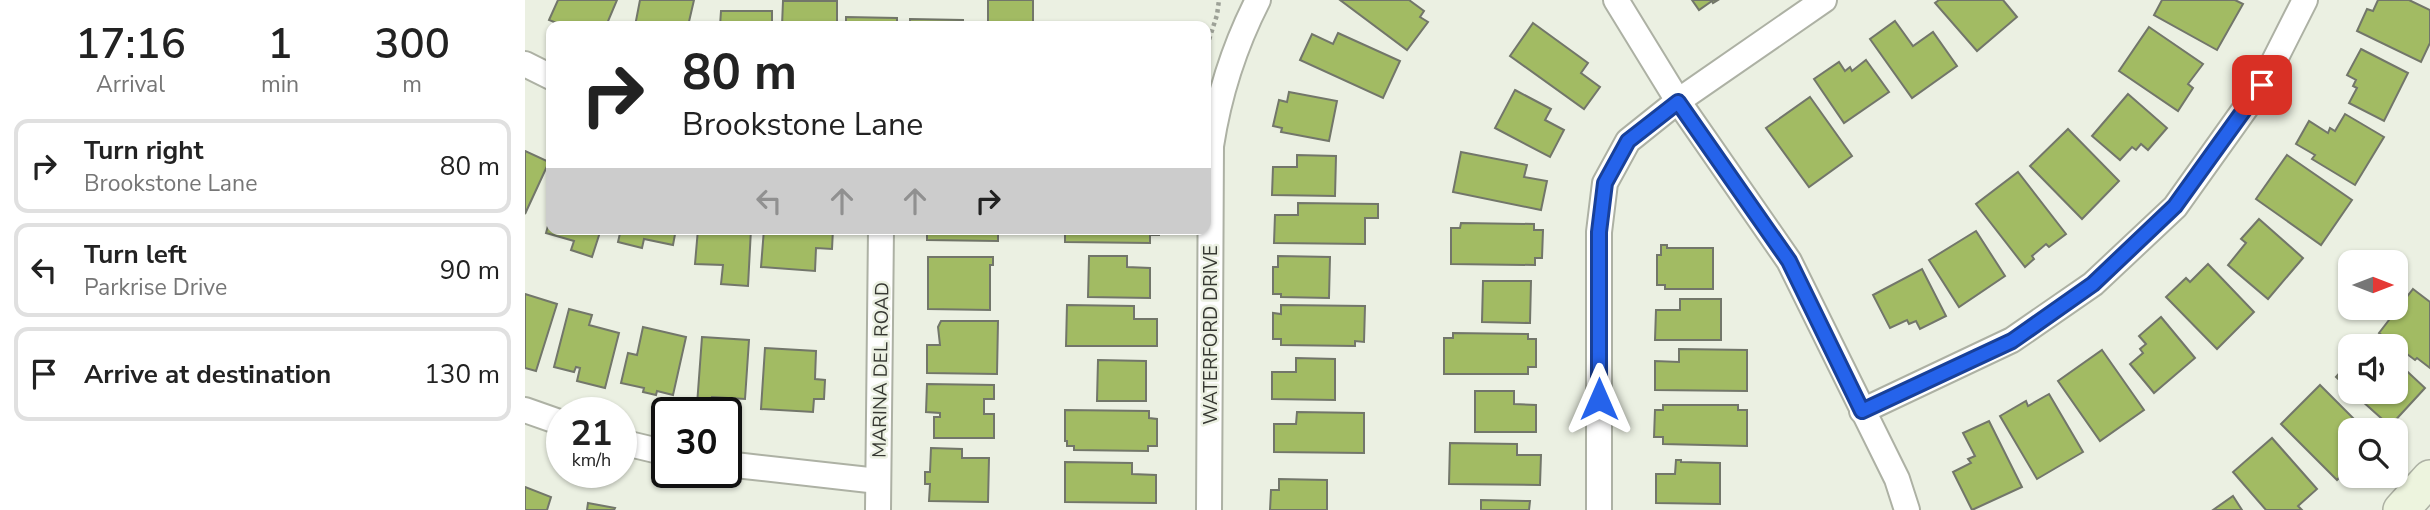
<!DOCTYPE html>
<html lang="en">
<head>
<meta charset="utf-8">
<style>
	:root { --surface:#fff; --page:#f2f2f2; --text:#222; --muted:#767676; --line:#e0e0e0 }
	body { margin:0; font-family:"Nunito Sans",sans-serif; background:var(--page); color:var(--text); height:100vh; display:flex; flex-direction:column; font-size:26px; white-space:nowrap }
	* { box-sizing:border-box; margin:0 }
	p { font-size:23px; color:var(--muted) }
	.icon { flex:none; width:38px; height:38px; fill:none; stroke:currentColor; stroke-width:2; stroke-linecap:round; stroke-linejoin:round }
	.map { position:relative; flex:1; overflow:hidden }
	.panel { display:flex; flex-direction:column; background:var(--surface); width:525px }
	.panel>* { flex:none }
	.guide { position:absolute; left:21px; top:21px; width:665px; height:214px; border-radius:14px; box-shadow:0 2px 5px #0004; background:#fff; color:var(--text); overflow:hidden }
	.needle { width:46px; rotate:90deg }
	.controls { position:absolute; left:1813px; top:250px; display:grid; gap:14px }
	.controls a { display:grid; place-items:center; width:70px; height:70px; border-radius:14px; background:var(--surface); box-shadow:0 2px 5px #0004; font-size:35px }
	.speed { position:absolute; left:21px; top:397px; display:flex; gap:14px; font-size:35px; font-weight:700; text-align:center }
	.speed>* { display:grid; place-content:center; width:91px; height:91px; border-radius:50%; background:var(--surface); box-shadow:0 2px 5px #0004; line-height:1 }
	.speed small { font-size:18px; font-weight:400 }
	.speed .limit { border:4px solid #111; border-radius:10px; background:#fff; color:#111 }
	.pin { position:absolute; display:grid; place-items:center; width:60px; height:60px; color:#fff; margin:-30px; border-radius:14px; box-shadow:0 4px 10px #0006 }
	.me { position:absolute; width:77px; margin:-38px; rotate:0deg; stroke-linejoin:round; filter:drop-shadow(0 0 5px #0008) }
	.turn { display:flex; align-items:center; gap:24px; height:147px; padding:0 21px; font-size:32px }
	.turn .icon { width:91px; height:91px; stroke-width:2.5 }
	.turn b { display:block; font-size:49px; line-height:60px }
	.lanes { display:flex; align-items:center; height:66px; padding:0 21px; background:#0003; justify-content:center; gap:35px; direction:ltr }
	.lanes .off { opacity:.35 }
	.eta { display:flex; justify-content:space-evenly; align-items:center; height:119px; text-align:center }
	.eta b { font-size:42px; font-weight:600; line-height:49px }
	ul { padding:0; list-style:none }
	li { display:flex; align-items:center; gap:21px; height:94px; margin:0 14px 10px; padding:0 7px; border:4px solid var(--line); border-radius:14px }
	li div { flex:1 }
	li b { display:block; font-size:26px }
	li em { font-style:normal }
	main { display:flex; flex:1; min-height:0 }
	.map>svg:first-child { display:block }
</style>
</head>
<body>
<main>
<section class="panel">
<div class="eta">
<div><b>17:16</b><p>Arrival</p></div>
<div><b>1</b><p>min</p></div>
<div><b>300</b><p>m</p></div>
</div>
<ul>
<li><svg class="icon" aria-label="right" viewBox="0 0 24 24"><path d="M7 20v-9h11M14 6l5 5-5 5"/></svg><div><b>Turn right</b><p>Brookstone Lane</p></div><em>80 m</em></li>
<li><svg class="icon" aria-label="left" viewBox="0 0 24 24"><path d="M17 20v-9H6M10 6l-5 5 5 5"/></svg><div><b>Turn left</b><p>Parkrise Drive</p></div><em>90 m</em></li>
<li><svg class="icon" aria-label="arrive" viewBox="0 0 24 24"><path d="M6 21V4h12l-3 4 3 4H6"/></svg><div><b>Arrive at destination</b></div><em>130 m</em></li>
</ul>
</section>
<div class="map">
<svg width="1905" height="510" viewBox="0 0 1905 510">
	<rect width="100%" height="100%" fill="#ebf0e2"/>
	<g fill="#a2bb63" stroke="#72766a" stroke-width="2">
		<path d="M33,0h59l-11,26h-42l-15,-6z"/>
		<path d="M115,0h54l-6,26h-53z"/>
		<path d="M463,0h45v26h-56v-2h11z"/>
		<path d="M815,0h69l15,11 -4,6 8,5 -21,28z"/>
		<path d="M1167,0h26l-5,3 -1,-2 -13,9z"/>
		<path d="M1414,0h64l14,17 -40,34 -42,-48z"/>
		<path d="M1637,0h73l8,4 -26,46 -63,-35z"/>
		<path d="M1853,0h31l21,10v33l-9,19 -64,-31 10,-22 6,2z"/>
		<path d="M258,1h54v25h-55z"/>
		<path d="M196,11h51v15h-52z"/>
		<path d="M321,17l51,1v8h-51z"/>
		<path d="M385,19l53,1v6h-53z"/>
		<path d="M1370,21l18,25 20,-14 24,34 -45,32 -42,-59z"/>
		<path d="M1008,23l55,40 -7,10 19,14 -16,22 -74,-53z"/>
		<path d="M1624,27l54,37 -15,20 5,4 -15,23 -59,-40z"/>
		<path d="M813,33l62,28 -17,37 -83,-38 12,-26 21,10z"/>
		<path d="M1836,49l47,24 -24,48 -35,-18 8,-15 -4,-2 3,-6 -9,-5z"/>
		<path d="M1341,60l23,32 -45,31 -30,-44 25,-17 6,9 5,-4 2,4z"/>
		<path d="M990,90l36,19 -6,11 19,10 -14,27 -55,-29z"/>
		<path d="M764,92l48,9 -8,40 -48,-9 1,-4 -9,-2 6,-26 8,2z"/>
		<path d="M1603,94l39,34 -19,22 -7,-6 -5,6 -4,-3 -12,13 -28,-24z"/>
		<path d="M1285,97l42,59 -43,31 -43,-59z"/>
		<path d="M1820,114l39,23 -29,48 -43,-26 3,-4 -19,-11 13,-23 19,12 2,-5 5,3z"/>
		<path d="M1543,129l51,52 -37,38 -52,-53z"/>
		<path d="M0,151l24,11 -24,52z"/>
		<path d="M936,152l66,13 -3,12 23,4 -6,29 -88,-18z"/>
		<path d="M772,155l39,1 -1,40 -63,-1 1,-28h24z"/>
		<path d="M1762,155l65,45 -31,45 -65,-46z"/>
		<path d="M1493,172l48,62 -17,13 -3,-3 -14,12 2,3 -9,8 -49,-63z"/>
		<path d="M773,203l80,1v14h-13v26l-91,-1 1,-28h23z"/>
		<path d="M26,215v14h50l-9,28 -21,-7 3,-9 -28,-8z"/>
		<path d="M1734,219l44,39 -35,41 -40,-34 18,-22 -5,-4z"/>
		<path d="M936,223l73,1v6h9l-1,28h-7v7l-84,-1v-36h9z"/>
		<path d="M96,229h55l-3,16 -29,-6 -2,9 -24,-6z"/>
		<path d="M173,229h53l-3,57 -27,-2 2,-19 -28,-1z"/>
		<path d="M239,229h69l-1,20 -16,-1 -1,23 -54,-4z"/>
		<path d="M402,229h71v12l-71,-1z"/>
		<path d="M540,229h94v6h-9v8l-85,-1z"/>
		<path d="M1451,231l29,45 -46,31 -30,-47z"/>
		<path d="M1136,245h6v3h46v41h-48v-4h-8v-30h4z"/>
		<path d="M564,256h38v11l23,1v30l-62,-1z"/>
		<path d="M753,256l52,1 -1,41 -48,-1v-3h-8v-27h5z"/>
		<path d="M403,257h65v8h-3v45l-62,-1z"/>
		<path d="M1683,264l46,48 -37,37 -51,-52 20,-19 4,4z"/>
		<path d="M1397,269l24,47 -26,13 -4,-8 -7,3 -2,-4 -17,8 -17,-33z"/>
		<path d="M958,281h48l-1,42 -48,-1z"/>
		<path d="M1888,289l17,13v66l-13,-10 -2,2 -36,-27z"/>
		<path d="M0,294l32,10 -21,67 -11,-3z"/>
		<path d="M1155,299h41v41h-66l1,-30h24z"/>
		<path d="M542,305l67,1v13h23v27h-91z"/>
		<path d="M756,305l84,1 -1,36 -9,-1v5l-74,-1v-6h-8v-26l8,1z"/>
		<path d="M44,309l23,6 -3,10 30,8 -14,55 -28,-7 3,-13 -4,-1 -2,5 -20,-5z"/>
		<path d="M1636,317l34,41 -41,35 -24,-29 13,-11 -3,-4 6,-5 -7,-8z"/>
		<path d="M416,321h57l-1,53 -70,-1v-28h13l-2,-18z"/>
		<path d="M118,327l43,10 -13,58 -16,-4 -1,4 -13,-3 1,-4 -23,-5 7,-30 9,2z"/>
		<path d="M928,333l75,1v5h8v28h-8v7h-84v-36h9z"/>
		<path d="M177,337l47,3 -4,59 -33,-2 -1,9 -14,-1z"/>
		<path d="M240,348l51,3 -1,28 10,1 -1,19h-10l-1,13 -52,-3z"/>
		<path d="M1154,349l68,1v41l-92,-1v-29l24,1z"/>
		<path d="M1577,350l42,60 -44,31 -42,-60z"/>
		<path d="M771,358l39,1v41l-63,-1v-27h24z"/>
		<path d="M573,360l48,1v40h-49z"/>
		<path d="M1825,361v29l-14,-13z"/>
		<path d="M1871,361l29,27 -35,38 -38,-34h44z"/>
		<path d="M402,384l67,1v14h-10v15h10v24h-60v-21h6v-4l-14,-1z"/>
		<path d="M1795,385l45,45h-15v36l-13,14 -56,-56z"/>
		<path d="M950,391h39v13l22,1v27h-61z"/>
		<path d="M1524,394l34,58 -46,27 -37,-63 26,-15 2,5z"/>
		<path d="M1138,405h75v5h9v36l-84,-2v-7h-9l1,-27h8z"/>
		<path d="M540,410l84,1v7l8,1v27h-9v5l-74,-1v-4h-7v-5h-2z"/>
		<path d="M772,412l67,1v40l-90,-1v-28h22z"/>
		<path d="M1464,421l33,66 -50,23 -19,-38 18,-9 -3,-4 7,-3 -12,-23z"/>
		<path d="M1747,438l45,51 -19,17 4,4h-36l-33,-38z"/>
		<path d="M925,443l67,1v11h24l-1,30 -91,-1z"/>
		<path d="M406,448l31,1v9h27l-1,44 -59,-1 1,-17h-5v-12h5z"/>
		<path d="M1151,460h5v2l39,1v41l-64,-1v-29h19z"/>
		<path d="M540,462l67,1v11l24,1v28l-91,-1z"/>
		<path d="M754,479l48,1v30h-57l1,-20h8z"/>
		<path d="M0,487l26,10 -4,13h-22z"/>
		<path d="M1708,496l9,14h-29z"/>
		<path d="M956,500l49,1 -1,9h-48z"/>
		<path d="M63,503l27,5 -1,2h-27z"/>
	</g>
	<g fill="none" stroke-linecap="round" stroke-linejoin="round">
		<g stroke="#adb1a4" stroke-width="28">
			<g id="street">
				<path d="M1091,0l62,101 111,160 108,218 10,31"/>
				<path d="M0,64l26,13"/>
				<path d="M0,410l37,13"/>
				<path d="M1337,411l150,-71 81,-56 82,-77 87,-122 43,-85"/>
				<path d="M96,442l46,11"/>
				<path d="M201,464l152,17"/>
				<path d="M353,510l3,-281"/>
				<path d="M684,510l2,-364c8,-52 23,-99 47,-146"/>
				<path d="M1074,510v-278l6,-49 23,-42 50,-40 146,-101"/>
			</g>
		</g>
		<g stroke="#adb1a4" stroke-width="38">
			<path id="secondary" d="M1876,510l29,-32"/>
		</g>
		<path stroke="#9da197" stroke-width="4.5" stroke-dasharray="3.5 3.5" stroke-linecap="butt" d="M682,46l10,-31 2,-15"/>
		<use href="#street" stroke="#fff" stroke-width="24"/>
		<use href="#secondary" stroke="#edf4de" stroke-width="35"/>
	</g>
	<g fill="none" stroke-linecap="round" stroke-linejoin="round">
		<g stroke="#184099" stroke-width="18">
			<path id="route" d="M1074,399v-167l6,-49 23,-42 50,-39 111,159 73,150 150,-70 81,-57 82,-78 87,-121"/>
		</g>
		<use href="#route" stroke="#2563eb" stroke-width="12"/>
	</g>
	<g text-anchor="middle" stroke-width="5" stroke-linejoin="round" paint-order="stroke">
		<g font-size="19" fill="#363832" stroke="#ebf0e2">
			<text transform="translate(685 335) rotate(-90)" y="7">WATERFORD DRIVE</text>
			<text transform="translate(355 370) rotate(-89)" y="7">MARINA DEL ROAD</text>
		</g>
	</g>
</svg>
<div class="controls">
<a><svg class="needle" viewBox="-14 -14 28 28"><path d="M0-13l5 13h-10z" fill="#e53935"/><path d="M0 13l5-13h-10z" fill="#767676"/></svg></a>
<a><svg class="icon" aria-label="sound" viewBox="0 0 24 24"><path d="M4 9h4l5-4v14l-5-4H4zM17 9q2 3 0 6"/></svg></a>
<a><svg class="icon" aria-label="search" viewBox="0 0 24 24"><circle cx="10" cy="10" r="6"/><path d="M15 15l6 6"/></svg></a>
</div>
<div class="speed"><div>21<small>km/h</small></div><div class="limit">30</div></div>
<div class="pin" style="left:1737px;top:85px;background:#d93025"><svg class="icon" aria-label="arrive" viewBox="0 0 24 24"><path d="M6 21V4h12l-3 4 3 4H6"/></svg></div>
<svg class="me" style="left:1074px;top:399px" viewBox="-20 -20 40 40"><path d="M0-17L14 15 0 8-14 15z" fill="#2563eb" stroke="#fff" stroke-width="4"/></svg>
<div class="guide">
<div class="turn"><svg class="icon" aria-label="right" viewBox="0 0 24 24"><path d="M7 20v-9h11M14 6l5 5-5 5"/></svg><div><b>80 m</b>Brookstone Lane</div></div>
<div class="lanes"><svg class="icon off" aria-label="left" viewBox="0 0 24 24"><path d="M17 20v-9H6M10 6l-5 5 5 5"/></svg><svg class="icon off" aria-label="ahead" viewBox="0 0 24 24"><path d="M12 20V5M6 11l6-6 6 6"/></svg><svg class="icon off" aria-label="ahead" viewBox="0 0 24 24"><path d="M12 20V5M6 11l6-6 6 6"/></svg><svg class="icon" aria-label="right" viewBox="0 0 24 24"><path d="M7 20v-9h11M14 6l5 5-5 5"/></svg></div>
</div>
</div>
</main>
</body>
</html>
